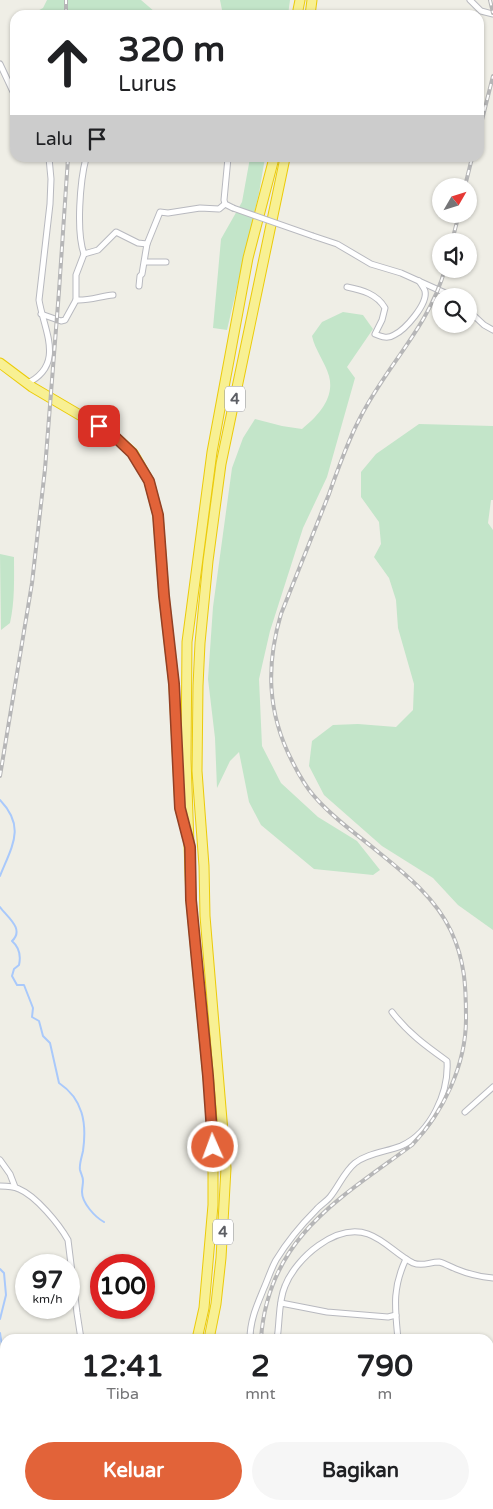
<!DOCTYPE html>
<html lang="id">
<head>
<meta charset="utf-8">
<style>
	:root { --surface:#fff; --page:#f6f6f6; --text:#202124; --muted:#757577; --accent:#e26339 }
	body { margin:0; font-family:"Varela Round",sans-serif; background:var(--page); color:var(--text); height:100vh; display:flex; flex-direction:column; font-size:19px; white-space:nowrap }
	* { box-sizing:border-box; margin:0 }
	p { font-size:16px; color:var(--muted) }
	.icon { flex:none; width:28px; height:28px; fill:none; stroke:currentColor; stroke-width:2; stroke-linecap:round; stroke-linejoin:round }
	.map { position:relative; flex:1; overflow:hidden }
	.details { position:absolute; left:0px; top:1334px; width:494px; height:176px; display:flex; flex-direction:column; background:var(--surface); border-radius:15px 15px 0 0; box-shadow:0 1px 4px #0004 }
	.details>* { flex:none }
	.top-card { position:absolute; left:10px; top:10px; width:474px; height:152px; border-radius:15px; box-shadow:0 1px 4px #0004; background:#fff; color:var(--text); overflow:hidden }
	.needle { width:32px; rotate:51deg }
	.tools { position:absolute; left:432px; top:178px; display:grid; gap:10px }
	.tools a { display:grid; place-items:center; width:45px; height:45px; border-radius:50%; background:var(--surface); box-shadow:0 1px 4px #0004; font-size:25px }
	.speed { position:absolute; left:15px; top:1254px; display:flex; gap:10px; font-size:25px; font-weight:700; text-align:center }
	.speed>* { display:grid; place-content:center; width:65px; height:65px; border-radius:50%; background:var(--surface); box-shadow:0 1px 4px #0004; line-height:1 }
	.speed small { font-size:12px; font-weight:400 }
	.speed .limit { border:8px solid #d22; background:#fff; color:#111 }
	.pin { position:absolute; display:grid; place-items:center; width:42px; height:42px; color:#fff; margin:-21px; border-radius:10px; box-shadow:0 2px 8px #0006 }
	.me { position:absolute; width:55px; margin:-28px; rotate:358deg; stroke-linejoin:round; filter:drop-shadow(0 0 4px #0008) }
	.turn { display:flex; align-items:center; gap:18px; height:105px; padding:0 25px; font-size:22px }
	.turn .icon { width:65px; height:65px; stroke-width:2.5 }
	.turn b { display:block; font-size:35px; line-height:42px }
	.then { display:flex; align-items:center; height:48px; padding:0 25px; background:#0003; gap:10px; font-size:19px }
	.eta { display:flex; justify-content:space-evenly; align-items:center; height:85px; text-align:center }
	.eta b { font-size:30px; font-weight:700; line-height:35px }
	.action { display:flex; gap:10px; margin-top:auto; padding:10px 25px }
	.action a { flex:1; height:58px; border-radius:30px; background:var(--accent); color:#fff; font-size:20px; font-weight:700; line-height:58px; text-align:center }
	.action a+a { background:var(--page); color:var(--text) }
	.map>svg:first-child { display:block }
</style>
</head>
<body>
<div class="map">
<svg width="493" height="1509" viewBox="0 0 493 1509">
	<rect width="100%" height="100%" fill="#efeee6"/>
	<g fill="#c3e5c9">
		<path d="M47,0h94l14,12 9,3h-134l13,-7z"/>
		<path d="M220,0h70l-2,15h-65z"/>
		<path d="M250,158h15l-6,35 -32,137 -14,-2 8,-89 21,-37z"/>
		<path d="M343,312l20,3 10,14 -26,38 8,11 -28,99 -24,51 -33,103 -11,48 3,67 19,37 37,34 39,24 23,29 -7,5 -59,-6 -53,-44 -12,-23 -10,-50 -9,9 -13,27 -2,-50 -7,-59 5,-72 19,-139 11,-30 12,-19 27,7 20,3c16,-13 33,-31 27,-53 -4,-14 -14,-26 -17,-40l10,-14z"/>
		<path d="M419,424l74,2v74h-2l-3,23 5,7v400l-35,-25 -25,-27 -51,-32 -58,-51 -15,-29 3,-25 21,-16 25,-1 38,3 17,-17 1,-26 -16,-56 -2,-28 -7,-22 -15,-21 7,-13 -2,-22 -18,-25v-25l15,-18z"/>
		<path d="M0,554l14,3c0,22 1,44 -4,66l-9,7z"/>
	</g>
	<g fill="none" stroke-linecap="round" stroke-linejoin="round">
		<g stroke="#a9c9fb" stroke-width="2">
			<path d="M0,800c26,27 12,46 0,76"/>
			<path d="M0,907c7,10 25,22 12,34 8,7 9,15 7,24l-5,4 -2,7 5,9h7l9,23 -1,9 7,4 4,15 7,7 9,40c24,16 28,40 24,68 -1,5 -4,13 -3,19 1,4 3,6 3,11 0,4 -1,7 -1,11 0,11 13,25 22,30"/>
			<path d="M0,1269l4,4 2,22 -6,24"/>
			<path d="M0,1333l5,32"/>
			<path d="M113,1505l2,4"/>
		</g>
		<g stroke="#b8b9bf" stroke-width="7">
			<g id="street">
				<path d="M470,0l11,11 12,3"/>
				<path d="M0,64l15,32"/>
				<path d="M86,158c-6,23 -10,74 -2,96l14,-4 18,-18 22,11 9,1"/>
				<path d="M228,158l-4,42 1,4 8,4"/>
				<path d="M313,236l24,8 34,20 30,9 51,23"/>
				<path d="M145,262h21"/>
				<path d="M139,286l1,-10 2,-2 5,-30 13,-32 8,1 32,-5 19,1 6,-5"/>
				<path d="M347,287c15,3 30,7 38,21l-3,12 -7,14c7,3 13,5 19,1 11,-5 34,-31 31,-44 -1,-3 -4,-7 -6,-10"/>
				<path d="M76,300c13,1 25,-4 37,-5"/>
				<path d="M469,311l15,14 9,5"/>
				<path d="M41,314l20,7 4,-1 11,-20v-25l8,-21"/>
				<path d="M26,384c40,-19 18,-53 13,-84l11,-96 1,-25 -2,-21"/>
				<path d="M465,1112l28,-25"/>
				<path d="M0,1160l10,14 5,13"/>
				<path d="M0,1186c6,0 13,0 19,3 17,7 40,35 49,51l9,73 4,26"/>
				<path d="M281,1303l46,9 61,5 8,-2"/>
				<path d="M250,1339c0,-19 7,-34 14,-51 4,-9 7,-19 12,-28 11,-18 25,-35 40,-50 4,-5 10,-8 14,-13 9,-11 14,-25 25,-34 13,-10 31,-11 46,-17 30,-13 48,-54 46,-85 -21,-15 -39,-28 -55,-49"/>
				<path d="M277,1339c3,-17 1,-37 8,-53 11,-28 51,-63 83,-52 17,6 29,21 45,29 10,4 16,-1 26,-1 5,1 12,5 17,7 12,5 24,8 37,9"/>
				<path d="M398,1339c-3,-31 -6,-51 8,-80"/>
				<path d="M489,1415l4,1"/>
				<path d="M297,1505l6,2 18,2"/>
			</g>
		</g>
		<g stroke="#ebcb0a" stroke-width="11">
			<g id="highway">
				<path d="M297,15l3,-15"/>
				<path d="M310,15l2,-15"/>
				<path d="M0,363l32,24 80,47 21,19 16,28 9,34 6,81 10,89 6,123 5,19"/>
				<path d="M197,1339l7,-31 9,-103v-76l-22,-229 -5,-141 1,-117 25,-190 36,-194 26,-100"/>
				<path d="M209,1339l7,-35 5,-46 5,-90 -21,-252 -1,-50 -7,-95 1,-85 2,-43 8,-82 13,-97 64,-306"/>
				<path d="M138,1509l2,-4"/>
				<path d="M151,1509l2,-4"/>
			</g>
		</g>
		<use href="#street" stroke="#fff" stroke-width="5"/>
		<use href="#highway" stroke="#f8f093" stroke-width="9"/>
		<g stroke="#b6b6b7" stroke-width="4">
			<g id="rail">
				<path d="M490,0l3,13"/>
				<path d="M66,15v-15"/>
				<path d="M479,132l14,-56"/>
				<path d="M465,186l7,-28"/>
				<path d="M452,241l7,-27"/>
				<path d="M0,776l32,-193 13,-114 14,-178 9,-133"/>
				<path d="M261,1339c7,-101 78,-140 151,-194 31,-32 54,-80 54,-126 0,-33 -1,-58 -15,-88 -16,-34 -47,-58 -74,-80 -22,-18 -45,-34 -63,-55 -9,-10 -16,-23 -22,-35 -25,-49 -26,-96 -11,-147 16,-40 32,-80 48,-120 9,-25 18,-51 30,-74 26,-53 70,-93 86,-151"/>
				<path d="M315,1505l2,4"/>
			</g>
		</g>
		<use href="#rail" stroke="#fff" stroke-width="2" stroke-dasharray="5.5" stroke-linecap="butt"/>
		<g stroke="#b8b9bf" stroke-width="7" stroke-linecap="butt">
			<path id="street-bridge" d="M233,208l80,28"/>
		</g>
		<use href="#street-bridge" stroke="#fff" stroke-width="5"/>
	</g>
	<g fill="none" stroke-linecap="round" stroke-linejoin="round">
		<g stroke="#934025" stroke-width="12">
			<path id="route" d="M99,426l13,8 20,19 17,28 9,34 6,81 10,88 6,124 10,39 1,53 17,176 5,71"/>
		</g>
		<use href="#route" stroke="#e26339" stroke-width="9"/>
	</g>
	<g text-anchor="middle" stroke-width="4" stroke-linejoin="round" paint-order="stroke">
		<g fill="#fff" stroke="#8e8f93" stroke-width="1">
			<rect x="225" y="386.5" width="20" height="25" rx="4"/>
			<rect x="213" y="1219.5" width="20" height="25" rx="4"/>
		</g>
		<g font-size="15" font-weight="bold" fill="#5d5f65">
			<text x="235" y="404">4</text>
			<text x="223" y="1237">4</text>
		</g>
	</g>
</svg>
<div class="tools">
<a><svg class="needle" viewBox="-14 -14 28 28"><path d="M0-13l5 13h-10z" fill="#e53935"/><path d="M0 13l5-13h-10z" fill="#757577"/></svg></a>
<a><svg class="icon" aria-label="sound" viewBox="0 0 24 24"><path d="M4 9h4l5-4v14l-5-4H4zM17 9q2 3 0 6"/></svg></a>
<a><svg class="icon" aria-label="search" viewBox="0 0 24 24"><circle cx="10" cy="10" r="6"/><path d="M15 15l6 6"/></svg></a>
</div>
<div class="speed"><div>97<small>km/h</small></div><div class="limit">100</div></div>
<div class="pin" style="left:99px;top:426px;background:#d93025"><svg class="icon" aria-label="arrive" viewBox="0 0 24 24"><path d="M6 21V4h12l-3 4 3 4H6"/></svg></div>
<svg class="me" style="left:213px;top:1147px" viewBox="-20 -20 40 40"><circle r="17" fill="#e26339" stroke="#fff" stroke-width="3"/><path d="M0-11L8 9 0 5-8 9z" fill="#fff"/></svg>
<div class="top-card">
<div class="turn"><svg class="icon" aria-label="ahead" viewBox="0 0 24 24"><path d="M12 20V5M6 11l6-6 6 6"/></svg><div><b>320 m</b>Lurus</div></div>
<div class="then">Lalu<svg class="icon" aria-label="arrive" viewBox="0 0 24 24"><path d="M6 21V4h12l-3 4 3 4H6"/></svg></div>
</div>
<section class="details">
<div class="eta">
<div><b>12:41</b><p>Tiba</p></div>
<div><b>2</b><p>mnt</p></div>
<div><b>790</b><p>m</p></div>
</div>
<div class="action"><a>Keluar</a><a>Bagikan</a></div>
</section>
</div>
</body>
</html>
